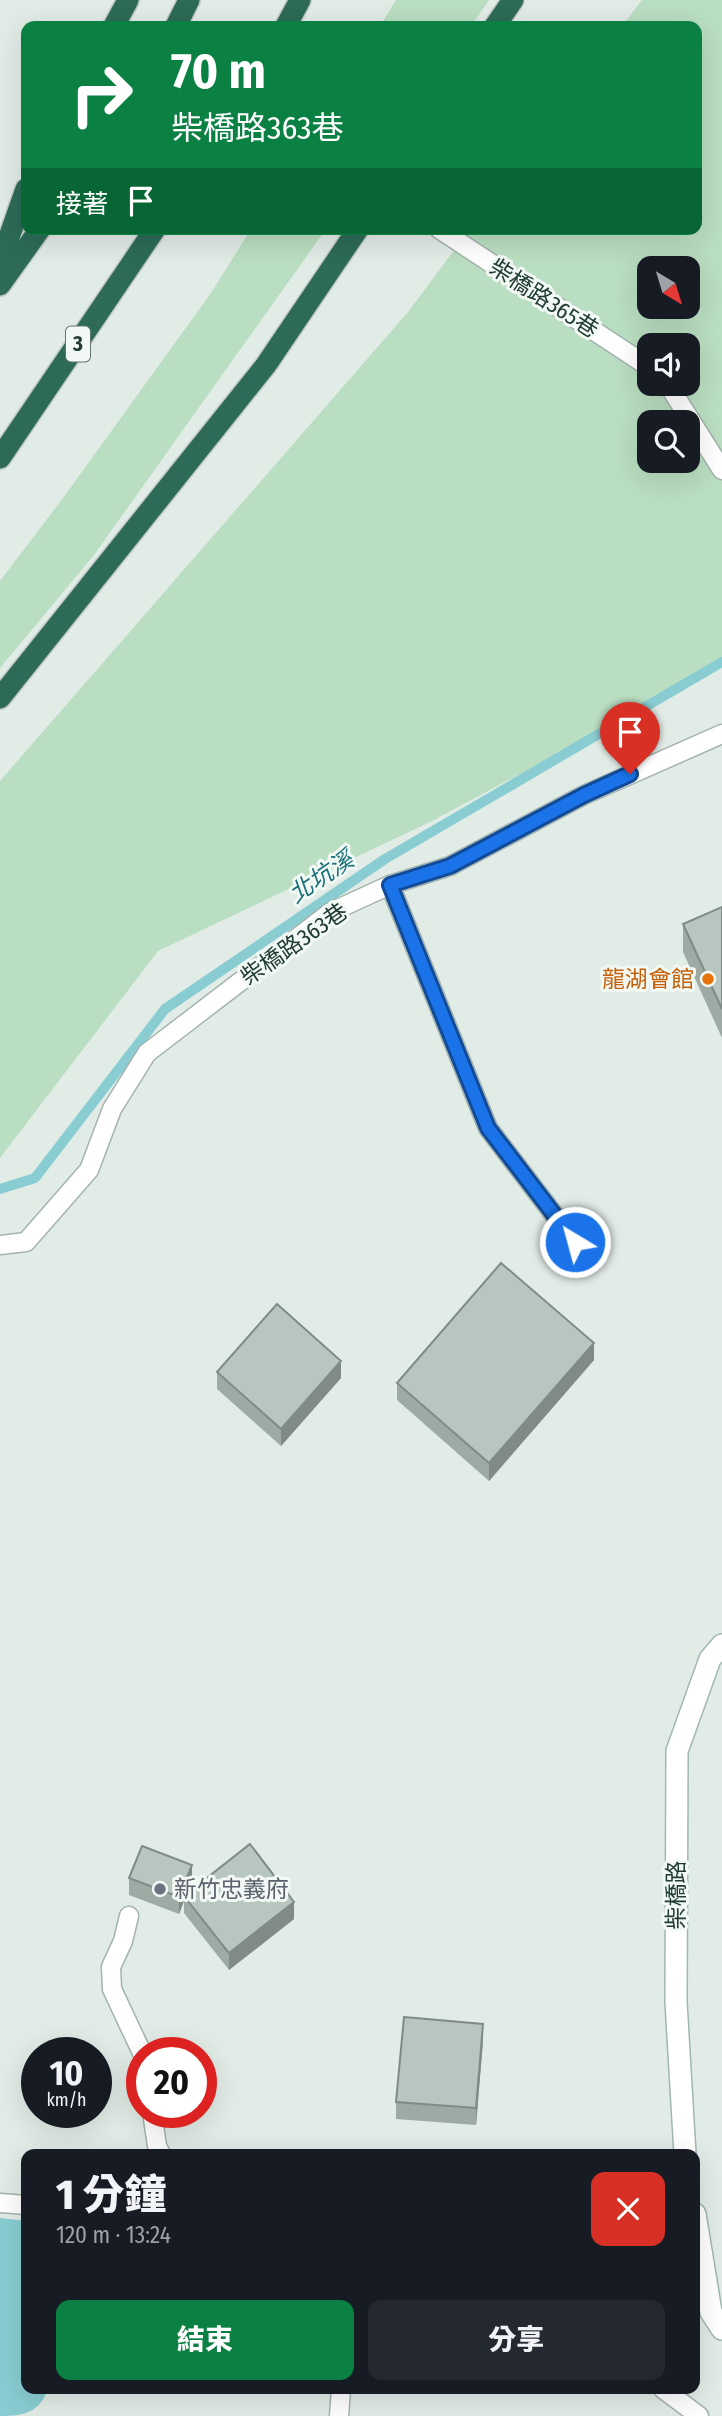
<!DOCTYPE html>
<html lang="zh-TW">
<head>
<meta charset="utf-8">
<style>
	:root { --surface:#171b24; --page:#242831; --text:#f1f3f6; --muted:#9ea1a6; --accent:#0b8043 }
	body { margin:0; font-family:"Fira Sans Condensed","Noto Sans TC",sans-serif; background:var(--page); color:var(--text); height:100vh; display:flex; flex-direction:column; font-size:26px; white-space:nowrap }
	* { box-sizing:border-box; margin:0 }
	p { font-size:23px; color:var(--muted) }
	.icon { flex:none; width:38px; height:38px; fill:none; stroke:currentColor; stroke-width:2; stroke-linecap:round; stroke-linejoin:round }
	.map { position:relative; flex:1; overflow:hidden }
	.panel { position:absolute; left:21px; top:2149px; width:679px; height:245px; display:flex; flex-direction:column; background:var(--surface); border-radius:14px; box-shadow:0 7px 28px #0002 }
	.panel>* { flex:none }
	.guide { position:absolute; left:21px; top:21px; width:681px; height:214px; border-radius:14px; box-shadow:0 7px 28px #0002; background:#0b8043; color:#fff; overflow:hidden }
	.needle { width:46px; rotate:142deg }
	.tools { position:absolute; left:637px; top:256px; display:grid; gap:14px }
	.tools a { display:grid; place-items:center; width:63px; height:63px; border-radius:14px; background:var(--surface); box-shadow:0 7px 28px #0002; font-size:35px }
	.speed { position:absolute; left:21px; top:2037px; display:flex; gap:14px; font-size:35px; font-weight:700; text-align:center }
	.speed>* { display:grid; place-content:center; width:91px; height:91px; border-radius:50%; background:var(--surface); box-shadow:0 7px 28px #0002; line-height:1 }
	.speed small { font-size:18px; font-weight:400 }
	.speed .limit { border:10px solid #d22; background:#fff; color:#111 }
	.pin { position:absolute; display:grid; place-items:center; width:60px; height:60px; color:#fff; margin:-72px -30px; border-radius:50% 50% 50% 0; rotate:-45deg; box-shadow:0 0 7px #0007 }
	.pin .icon { rotate:45deg }
	.me { position:absolute; width:77px; margin:-38px; rotate:323deg; stroke-linejoin:round; filter:drop-shadow(0 0 5px #0008) }
	.turn { display:flex; align-items:center; gap:24px; height:147px; padding:0 35px; font-size:32px }
	.turn .icon { width:91px; height:91px; stroke-width:2.5 }
	.turn b { display:block; font-size:49px; line-height:60px }
	.then { display:flex; align-items:center; height:66px; padding:0 35px; background:#0003; gap:14px; font-size:26px }
	.round { display:grid; place-items:center; flex:none; width:74px; height:74px; border-radius:14px; background:var(--page) }
	.headline { display:flex; align-items:center; justify-content:space-between; height:119px; padding:0 35px }
	h1 { font-size:42px; font-weight:800; line-height:52px }
	.action { display:flex; gap:14px; margin-top:auto; padding:14px 35px }
	.action a { flex:1; height:80px; border-radius:14px; background:var(--accent); color:#fff; font-size:28px; font-weight:800; line-height:80px; text-align:center }
	.action a+a { background:var(--page); color:var(--text) }
	.map>svg:first-child { display:block }
</style>
</head>
<body>
<div class="map">
<svg width="722" height="2416" viewBox="0 0 722 2416">
	<rect width="100%" height="100%" fill="#e2ece7"/>
	<g fill="#badec1" fill-rule="evenodd">
		<path d="M396,0h93l-18,26h-91z"/>
		<path d="M642,0h80v666l-290,155 -274,130 -158,207v-377l408,-469 62,-83h226v-203h-74zM649,268h39v38h-39zM649,345h39v38h-39zM649,422h39v38h-39z"/>
		<path d="M251,229h75l-232,326 -94,113v-87l63,-83 148,-205z"/>
	</g>
	<path fill="#89cdd2" d="M0,2218l26,3v168h22c-9,24 -24,27 -48,27z"/>
	<g fill="none" stroke-linecap="round" stroke-linejoin="round">
		<path stroke="#89cdd2" stroke-width="10" d="M0,1189l35,-11 130,-169 220,-150 337,-197"/>
		<g stroke="#a4b4ad" stroke-width="21">
			<g id="lane">
				<path d="M439,229l210,138"/>
				<path d="M667,383l55,87"/>
				<path d="M390,885l98,243 87,114"/>
				<path d="M0,1245l26,-3 63,-72 23,-61 35,-56 184,-141 59,-27 60,-19 134,-71 138,-61"/>
				<path d="M129,1916l-6,25 -12,26 1,22 30,64"/>
				<path d="M152,2112l5,34 4,8"/>
				<path d="M0,2203l26,2"/>
				<path d="M663,2389l36,27"/>
				<path d="M339,2416l2,-27"/>
			</g>
		</g>
		<g stroke="#a0b8ae" stroke-width="24">
			<g id="secondary">
				<path d="M685,2154l-9,-152 1,-251 33,-92 12,-14"/>
				<path d="M695,2214l16,98 11,17"/>
			</g>
		</g>
		<g stroke="#c1c9c6" stroke-width="24">
			<g id="highway">
				<path d="M114,26l14,-26"/>
				<path d="M176,26l13,-26"/>
				<path d="M286,26l14,-26"/>
				<path d="M495,26l18,-26"/>
				<path d="M0,263l26,-74"/>
				<path d="M0,285l40,-56"/>
				<path d="M0,458l155,-229"/>
				<path d="M0,698l266,-333 92,-136"/>
			</g>
		</g>
		<use href="#lane" stroke="#fff" stroke-width="18"/>
		<use href="#secondary" stroke="#fff" stroke-width="21"/>
		<use href="#highway" stroke="#2d6a58" stroke-width="21"/>
	</g>
	<g fill="#9daba4">
		<path d="M722,907v131l-39,-86v-28z"/>
		<path d="M594,1360l-105,121 -92,-81v-17z"/>
		<path d="M217,1372l124,6 -60,68 -64,-57z"/>
		<path d="M129,1878l63,5 -4,10 106,26 -65,51 -45,-57v-12l-5,13 -50,-19z"/>
		<path d="M483,2041l-7,84 -80,-6v-17z"/>
	</g>
	<g fill="#808b86">
		<path d="M594,1343v17l-105,121v-18z"/>
		<path d="M341,1361v17l-60,68v-17z"/>
		<path d="M192,1865v18l-6,14 -2,-1v5l-5,13v-17z"/>
		<path d="M294,1902v17l-65,51v-17z"/>
		<path d="M483,2024v17l-7,84v-17z"/>
	</g>
	<g fill="#b7c7bf" stroke="#808b86" stroke-width="2">
		<path d="M722,907v102l-39,-85z"/>
		<path d="M501,1263l93,80 -105,120 -92,-80z"/>
		<path d="M277,1304l64,57 -60,68 -64,-57z"/>
		<path d="M250,1844l44,58 -65,51 -45,-57z"/>
		<path d="M142,1846l50,19 -13,32 -50,-19z"/>
		<path d="M404,2017l79,7 -7,84 -80,-6z"/>
	</g>
	<g fill="none" stroke-linecap="round" stroke-linejoin="round">
		<g stroke="#114b97" stroke-width="18">
			<path id="route" d="M575,1242l-87,-114 -98,-243 60,-19 134,-71 46,-21"/>
		</g>
		<use href="#route" stroke="#1a73e8" stroke-width="12"/>
	</g>
	<circle fill="#e8710a" stroke="#f2f9f5" stroke-width="2.5" cx="708" cy="979" r="7"/>
	<circle fill="#6b7280" stroke="#f2f9f5" stroke-width="2.5" cx="160" cy="1889" r="7"/>
	<g text-anchor="middle" stroke-width="6" stroke-linejoin="round" paint-order="stroke">
		<rect fill="#f2f9f5" stroke="#60756d" stroke-width="2" x="66" y="326.5" width="24" height="35" rx="5"/>
		<g font-size="21" font-weight="bold" fill="#213d33">
			<text x="78" y="351">3</text>
		</g>
		<g font-size="23" fill="#213d33" stroke="#f2f9f5">
			<text transform="translate(544 298) rotate(33)" y="8">柴橋路365巷</text>
			<text transform="translate(294 944) rotate(-35)" y="8">柴橋路363巷</text>
			<text transform="translate(676 1895) rotate(-90)" y="8">柴橋路</text>
		</g>
		<g font-size="23" fill="#c56008" stroke="#f2f9f5" text-anchor="end">
			<text x="694" y="987">龍湖會館</text>
		</g>
		<g font-size="23" fill="#5b616d" stroke="#f2f9f5" text-anchor="start">
			<text x="174" y="1897">新竹忠義府</text>
		</g>
		<g font-size="24" font-style="italic" fill="#1b727a" stroke="#f2f9f5">
			<text transform="translate(321 877) rotate(-34)" y="8">北坑溪</text>
		</g>
	</g>
</svg>
<div class="tools">
<a><svg class="needle" viewBox="-14 -14 28 28"><path d="M0-13l5 13h-10z" fill="#e53935"/><path d="M0 13l5-13h-10z" fill="#9ea1a6"/></svg></a>
<a><svg class="icon" aria-label="sound" viewBox="0 0 24 24"><path d="M4 9h4l5-4v14l-5-4H4zM17 9q2 3 0 6"/></svg></a>
<a><svg class="icon" aria-label="search" viewBox="0 0 24 24"><circle cx="10" cy="10" r="6"/><path d="M15 15l6 6"/></svg></a>
</div>
<div class="speed"><div>10<small>km/h</small></div><div class="limit">20</div></div>
<div class="pin" style="left:630px;top:774px;background:#d93025"><svg class="icon" aria-label="arrive" viewBox="0 0 24 24"><path d="M6 21V4h12l-3 4 3 4H6"/></svg></div>
<svg class="me" style="left:575px;top:1242px" viewBox="-20 -20 40 40"><circle r="17" fill="#1a73e8" stroke="#fff" stroke-width="3"/><path d="M0-11L8 9 0 5-8 9z" fill="#fff"/></svg>
<div class="guide">
<div class="turn"><svg class="icon" aria-label="right" viewBox="0 0 24 24"><path d="M7 20v-9h11M14 6l5 5-5 5"/></svg><div><b>70 m</b>柴橋路363巷</div></div>
<div class="then">接著<svg class="icon" aria-label="arrive" viewBox="0 0 24 24"><path d="M6 21V4h12l-3 4 3 4H6"/></svg></div>
</div>
<section class="panel">
<div class="headline"><div><h1>1 分鐘</h1><p>120 m · 13:24</p></div><a class="round" style="background:#d93025;color:#fff"><svg class="icon" aria-label="close" viewBox="0 0 24 24"><path d="M6 6l12 12M18 6L6 18"/></svg></a></div>
<div class="action"><a>結束</a><a>分享</a></div>
</section>
</div>
</body>
</html>
